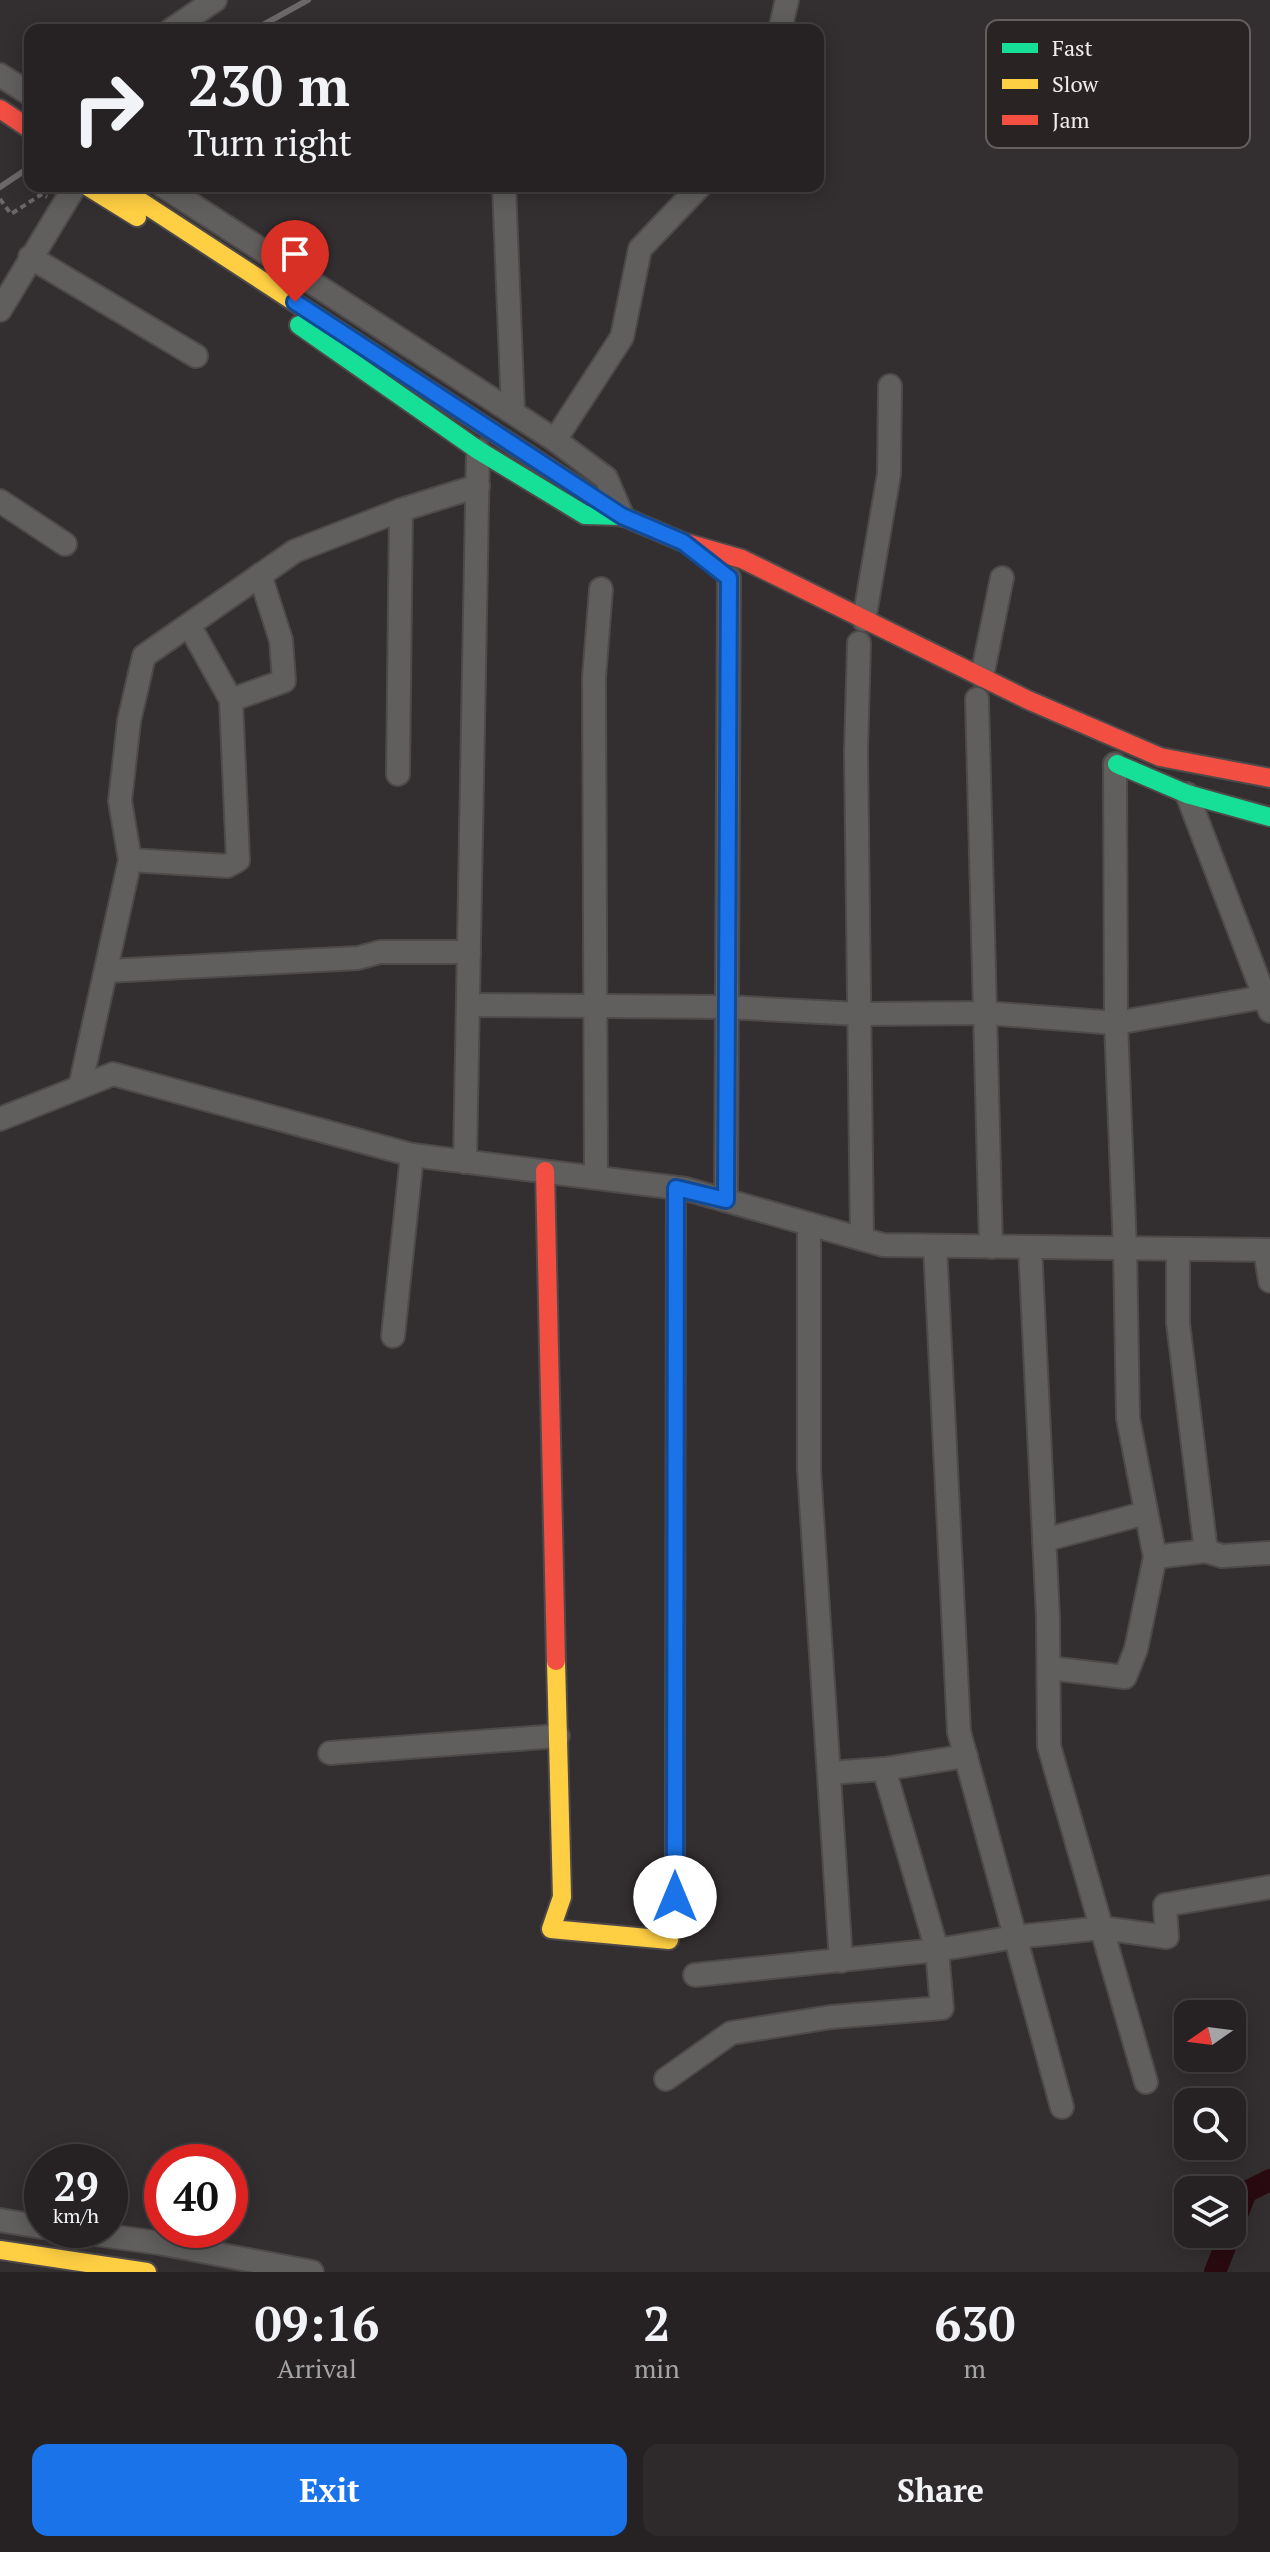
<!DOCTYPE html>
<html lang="en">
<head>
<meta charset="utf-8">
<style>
	:root { --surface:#262223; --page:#2e2a2b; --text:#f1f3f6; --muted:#a4a4a6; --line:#423f41; --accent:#1a73e8 }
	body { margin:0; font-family:"PT Serif",serif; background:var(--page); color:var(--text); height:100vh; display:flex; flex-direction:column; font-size:30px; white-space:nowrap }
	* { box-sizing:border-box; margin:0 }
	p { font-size:26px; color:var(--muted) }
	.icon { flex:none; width:44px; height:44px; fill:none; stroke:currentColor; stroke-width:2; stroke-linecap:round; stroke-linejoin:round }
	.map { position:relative; height:2272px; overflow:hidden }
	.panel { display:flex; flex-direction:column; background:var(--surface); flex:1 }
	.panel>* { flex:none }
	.banner { position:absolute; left:24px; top:24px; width:800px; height:168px; border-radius:16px; box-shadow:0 4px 20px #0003,0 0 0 2px var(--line); background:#262223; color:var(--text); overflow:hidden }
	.needle { width:52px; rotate:256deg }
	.fabs { position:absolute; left:1174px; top:2000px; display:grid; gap:16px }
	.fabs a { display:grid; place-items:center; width:72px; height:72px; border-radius:16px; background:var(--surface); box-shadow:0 4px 20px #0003,0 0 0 2px var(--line); font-size:40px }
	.speed { position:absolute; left:24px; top:2144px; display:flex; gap:16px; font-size:40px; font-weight:700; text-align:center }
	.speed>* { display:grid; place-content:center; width:104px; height:104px; border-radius:50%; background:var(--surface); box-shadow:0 4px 20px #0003,0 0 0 2px var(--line); line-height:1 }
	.speed small { font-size:20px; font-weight:400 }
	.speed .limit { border:12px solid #d22; background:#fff; color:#111 }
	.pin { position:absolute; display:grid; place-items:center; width:68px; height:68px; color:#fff; margin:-82px -34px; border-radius:50% 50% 50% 0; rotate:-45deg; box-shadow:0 0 8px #0007 }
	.pin .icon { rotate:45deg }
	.me { position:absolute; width:88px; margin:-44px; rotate:0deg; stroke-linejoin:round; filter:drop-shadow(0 0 6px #0008) }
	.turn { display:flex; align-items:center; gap:28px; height:168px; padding:0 32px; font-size:36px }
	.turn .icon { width:104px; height:104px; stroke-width:2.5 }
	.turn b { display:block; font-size:56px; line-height:68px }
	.eta { display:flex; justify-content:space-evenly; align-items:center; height:136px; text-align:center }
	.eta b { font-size:48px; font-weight:700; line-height:56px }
	.cta { display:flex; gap:16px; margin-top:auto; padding:16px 32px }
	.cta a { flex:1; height:92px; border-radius:16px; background:var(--accent); color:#fff; font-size:32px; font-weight:700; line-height:92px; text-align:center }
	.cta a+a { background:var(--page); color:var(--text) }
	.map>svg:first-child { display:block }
</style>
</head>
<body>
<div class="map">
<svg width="1270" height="2272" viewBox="0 0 1270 2272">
	<rect width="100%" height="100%" fill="#332e2f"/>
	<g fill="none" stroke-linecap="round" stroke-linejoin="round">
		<g stroke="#290a10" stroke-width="22">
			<path d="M1232,2228l14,-36 24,-12"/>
			<path d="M1215,2272l15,-38"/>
		</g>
		<g stroke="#4e4a4a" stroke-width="26">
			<g id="street">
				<path d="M171,30l44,-30"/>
				<path d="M780,30l7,-30"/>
				<path d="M0,75l30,19"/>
				<path d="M163,186l392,254 51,38 16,37"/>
				<path d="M504,186l9,225"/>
				<path d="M30,257l166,99"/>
				<path d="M0,310l75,-124"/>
				<path d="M555,440l67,-103 18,-88 60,-63"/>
				<path d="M0,501l65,43"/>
				<path d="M864,620l25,-146 1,-88"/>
				<path d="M189,625l42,75 53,-19 -3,-41 -21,-65"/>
				<path d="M859,643l-3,108 6,488"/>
				<path d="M982,676l20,-98"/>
				<path d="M977,699l14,548"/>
				<path d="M1115,764l1,259 9,226 3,169 27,139 51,-6 16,5 48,-3"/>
				<path d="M398,774l3,-264"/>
				<path d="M1187,794l83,217"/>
				<path d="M130,860l97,6 11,-6 -7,-160"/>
				<path d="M107,971l251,-13 22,-6h89"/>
				<path d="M468,1005l258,2 133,7 127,-1 130,10 148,-26"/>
				<path d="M80,1087l50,-227 -10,-59 9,-80 15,-65 151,-105 106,-41 77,-24"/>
				<path d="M0,1119l113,-45 299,81 274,34 197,56 387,5"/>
				<path d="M465,1162l13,-712"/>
				<path d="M596,1178l-2,-500 7,-89"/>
				<path d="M726,1200l3,-622"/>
				<path d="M809,1224v246l32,491"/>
				<path d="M935,1246l24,486 103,375"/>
				<path d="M1030,1247l18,371 1,128 97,336"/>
				<path d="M1178,1249v74l28,228"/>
				<path d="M1265,1250l5,31"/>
				<path d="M393,1336l19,-181"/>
				<path d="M1044,1540l102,-27"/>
				<path d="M1049,1668l76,9 11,-28 19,-92"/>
				<path d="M330,1753l228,-17"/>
				<path d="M884,1769l82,-13"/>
				<path d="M829,1773l55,-4 53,181 78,-13 87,-9 65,9 -2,-32 105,-18"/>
				<path d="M666,2079l65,-46 100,-16 111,-9 -5,-58 -242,25"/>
				<path d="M0,2220l42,7"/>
				<path d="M66,2230l93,13 153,29"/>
			</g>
		</g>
		<g stroke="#4e4a4a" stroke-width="22">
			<g id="fast">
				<path d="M299,325l179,125 107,65 37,1"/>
				<path d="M1117,764l70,30 83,23"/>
			</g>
		</g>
		<g stroke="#4e4a4a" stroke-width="22">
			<g id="slow">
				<path d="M87,186l50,31"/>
				<path d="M117,186l505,330 14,6"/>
				<path d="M556,1661l6,236 -11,32 118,11 6,-43v-161"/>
				<path d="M0,2250l147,22"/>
			</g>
		</g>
		<g stroke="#4e4a4a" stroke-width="22">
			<g id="jam">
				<path d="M0,109l30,20"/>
				<path d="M636,522l47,20 59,17 286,141 132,57 110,21"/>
				<path d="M545,1171l11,490"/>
				<path d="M675,1736l1,-548"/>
			</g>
		</g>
		<path stroke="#6a6768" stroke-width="4" stroke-dasharray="6 4" stroke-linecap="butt" d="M0,199l11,15 31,-20 5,3"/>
		<use href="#street" stroke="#615e5e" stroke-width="22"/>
		<use href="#fast" stroke="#16e098" stroke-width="18"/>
		<use href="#slow" stroke="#ffcf43" stroke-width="18"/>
		<use href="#jam" stroke="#f24e42" stroke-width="18"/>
		<g stroke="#6b6869" stroke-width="6">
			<path d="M254,30l54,-30"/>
			<path d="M0,187l30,-20"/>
		</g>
	</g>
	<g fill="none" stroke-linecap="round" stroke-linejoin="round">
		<g stroke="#114b97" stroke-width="20">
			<path id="route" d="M295,302l327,214 61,26 46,36 -3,622 -50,-12 -1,709"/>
		</g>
		<use href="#route" stroke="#1a73e8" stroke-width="14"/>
	</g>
	<rect x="986" y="20" width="264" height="128" rx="12" fill="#2a2324" stroke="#665f60" stroke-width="2"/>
	<rect x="1002" y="43" width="36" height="10" fill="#16e098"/>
	<rect x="1002" y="79" width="36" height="10" fill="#ffcf43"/>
	<rect x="1002" y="115" width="36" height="10" fill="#f24e42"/>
	<g font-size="22" fill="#f1ecec">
		<text x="1052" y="56">Fast</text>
		<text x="1052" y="92">Slow</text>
		<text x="1052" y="128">Jam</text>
	</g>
</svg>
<div class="fabs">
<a><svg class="needle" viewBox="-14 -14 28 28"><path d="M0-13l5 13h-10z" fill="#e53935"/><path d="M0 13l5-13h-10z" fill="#a4a4a6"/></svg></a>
<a><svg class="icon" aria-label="search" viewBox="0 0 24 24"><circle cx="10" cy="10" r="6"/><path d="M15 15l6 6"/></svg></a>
<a><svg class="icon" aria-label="layers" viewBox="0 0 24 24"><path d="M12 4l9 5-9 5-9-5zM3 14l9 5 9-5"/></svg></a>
</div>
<div class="speed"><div>29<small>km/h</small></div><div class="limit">40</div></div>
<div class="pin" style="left:295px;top:302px;background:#d93025"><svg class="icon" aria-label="arrive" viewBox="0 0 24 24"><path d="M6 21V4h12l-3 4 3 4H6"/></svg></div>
<svg class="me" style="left:675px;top:1897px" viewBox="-20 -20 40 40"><circle r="19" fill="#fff"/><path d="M0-13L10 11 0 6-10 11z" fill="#1a73e8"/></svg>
<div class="banner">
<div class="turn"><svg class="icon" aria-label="right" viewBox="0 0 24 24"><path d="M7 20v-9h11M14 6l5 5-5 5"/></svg><div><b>230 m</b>Turn right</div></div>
</div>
</div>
<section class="panel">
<div class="eta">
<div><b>09:16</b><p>Arrival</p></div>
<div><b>2</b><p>min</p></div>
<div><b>630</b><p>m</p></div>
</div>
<div class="cta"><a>Exit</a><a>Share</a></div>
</section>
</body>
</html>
